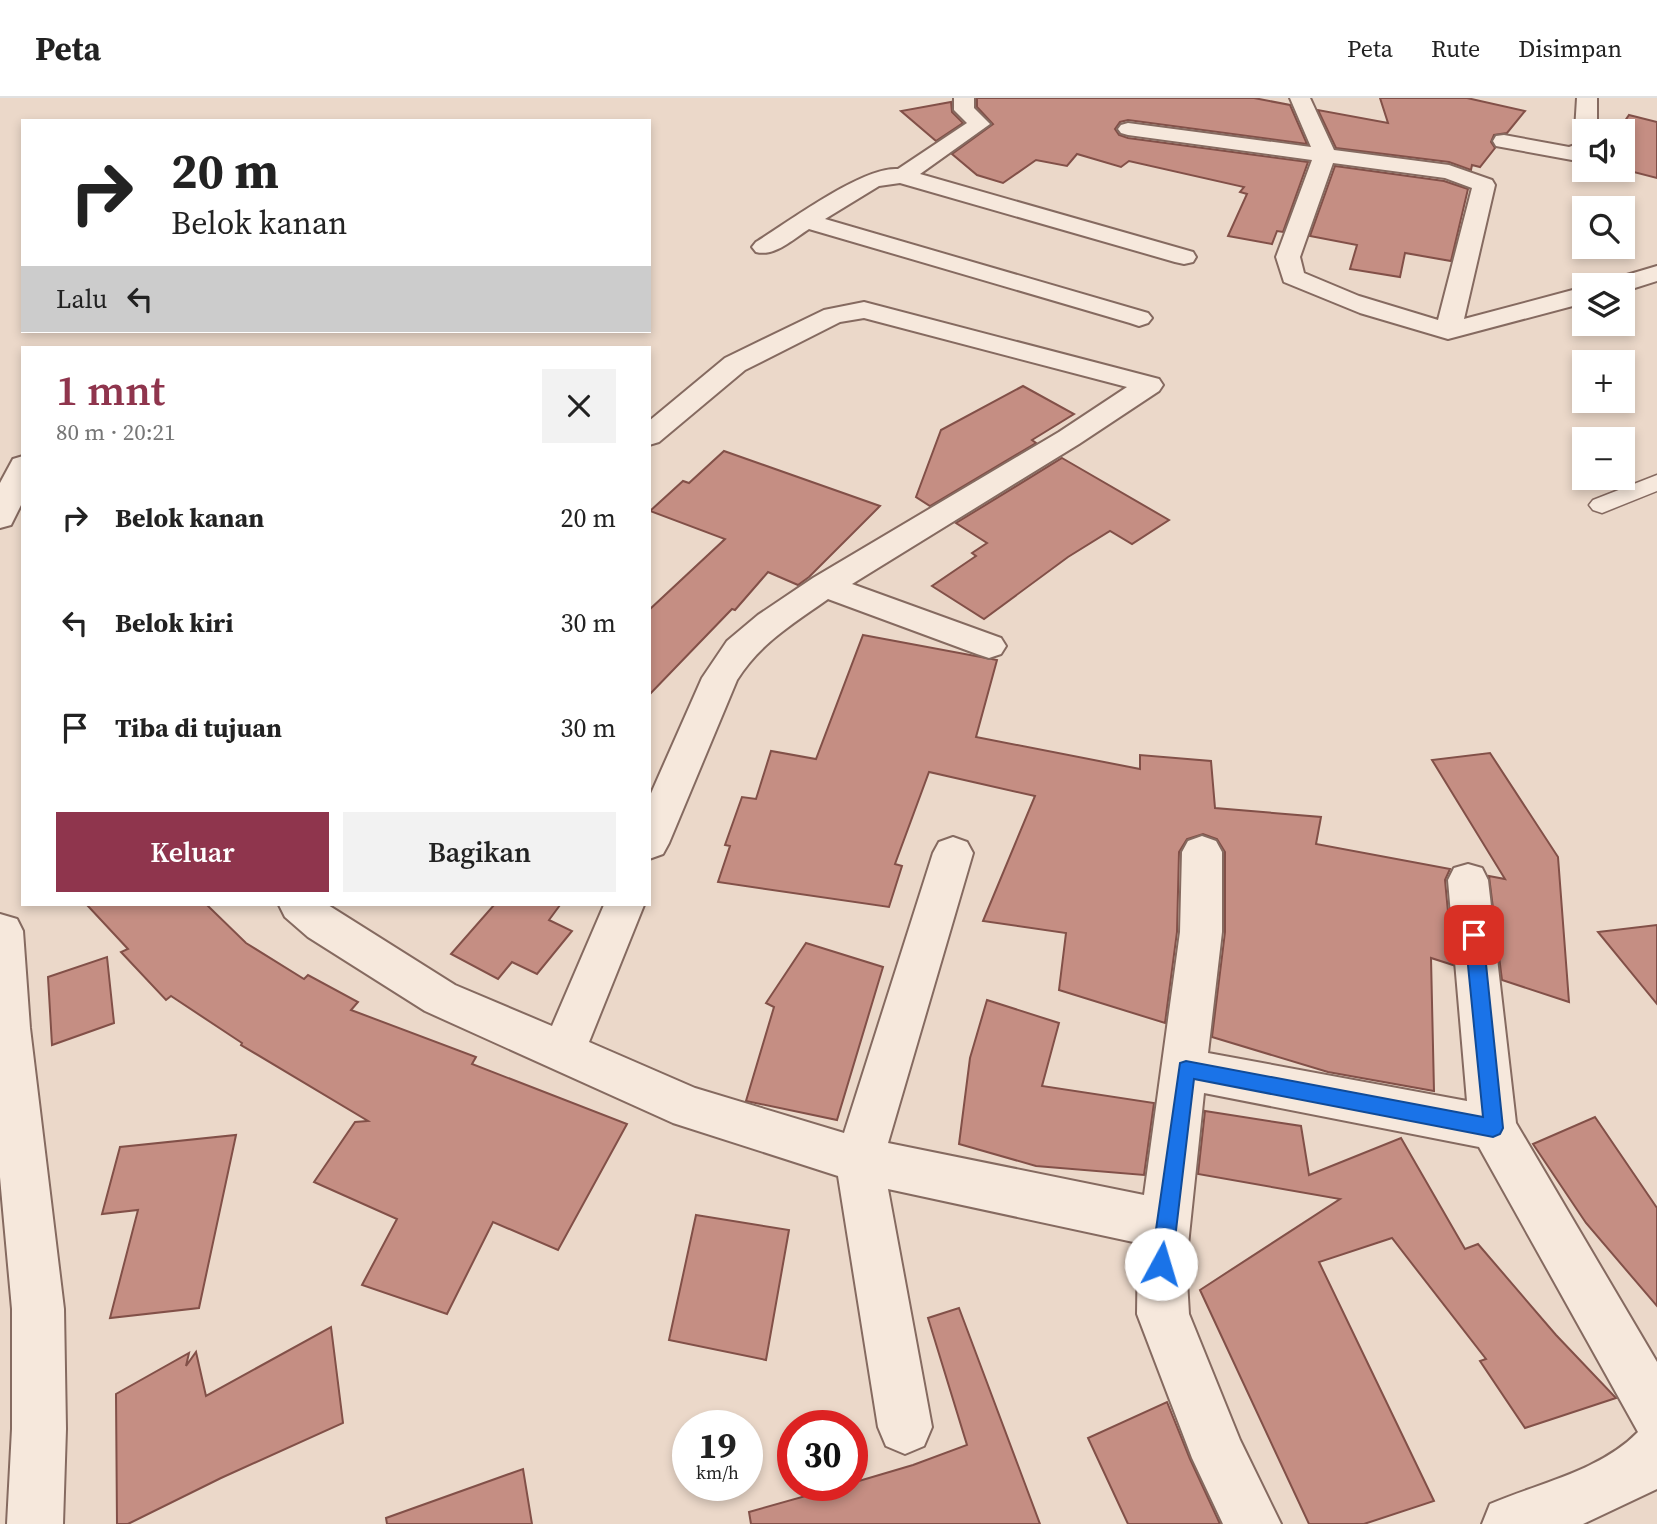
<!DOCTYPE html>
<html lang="id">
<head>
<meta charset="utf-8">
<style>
	:root { --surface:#fff; --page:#f2f2f2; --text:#222; --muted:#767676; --line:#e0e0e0; --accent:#8f354d }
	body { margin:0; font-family:"Source Serif 4",serif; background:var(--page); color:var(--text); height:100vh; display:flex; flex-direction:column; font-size:26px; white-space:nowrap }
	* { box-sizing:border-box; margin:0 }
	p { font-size:23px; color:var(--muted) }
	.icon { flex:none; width:38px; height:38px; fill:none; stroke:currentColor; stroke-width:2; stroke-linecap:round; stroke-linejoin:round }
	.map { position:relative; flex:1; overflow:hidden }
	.details { position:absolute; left:21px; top:248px; width:630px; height:560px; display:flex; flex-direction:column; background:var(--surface); border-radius:0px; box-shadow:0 4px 10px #0003 }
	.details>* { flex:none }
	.banner { position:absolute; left:21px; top:21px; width:630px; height:214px; border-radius:0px; box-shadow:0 4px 10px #0003; background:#fff; color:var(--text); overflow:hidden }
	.tools { position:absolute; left:1572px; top:21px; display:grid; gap:14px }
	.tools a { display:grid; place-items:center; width:63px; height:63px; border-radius:0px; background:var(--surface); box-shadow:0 4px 10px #0003; font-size:35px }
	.speed { position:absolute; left:672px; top:1312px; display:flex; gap:14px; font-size:35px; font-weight:700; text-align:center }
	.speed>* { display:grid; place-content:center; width:91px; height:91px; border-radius:50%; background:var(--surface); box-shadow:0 4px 10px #0003; line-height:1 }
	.speed small { font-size:18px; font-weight:400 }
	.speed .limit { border:10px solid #d22; background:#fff; color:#111 }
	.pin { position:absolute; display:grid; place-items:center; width:60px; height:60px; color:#fff; margin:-30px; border-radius:14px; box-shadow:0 4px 10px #0006 }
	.me { position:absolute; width:77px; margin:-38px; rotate:6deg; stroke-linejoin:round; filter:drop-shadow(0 0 5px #0008) }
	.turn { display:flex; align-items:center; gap:24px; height:147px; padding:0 35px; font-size:32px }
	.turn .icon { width:91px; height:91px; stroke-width:2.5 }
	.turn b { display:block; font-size:49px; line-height:60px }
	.then { display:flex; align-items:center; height:66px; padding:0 35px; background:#0003; gap:14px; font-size:26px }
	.round { display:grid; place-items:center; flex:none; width:74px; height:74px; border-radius:0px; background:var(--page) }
	.summary { display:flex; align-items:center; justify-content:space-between; height:119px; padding:0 35px }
	h1 { font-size:42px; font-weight:600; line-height:52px; color:var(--accent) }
	.primary-button { display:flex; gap:14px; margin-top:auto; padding:14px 35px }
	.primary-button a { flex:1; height:80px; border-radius:0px; background:var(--accent); color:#fff; font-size:28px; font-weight:600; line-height:80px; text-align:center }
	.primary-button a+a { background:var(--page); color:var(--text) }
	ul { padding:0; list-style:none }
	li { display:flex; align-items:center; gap:21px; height:105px; padding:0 35px }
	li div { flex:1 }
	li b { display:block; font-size:26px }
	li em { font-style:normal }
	header { display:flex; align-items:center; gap:42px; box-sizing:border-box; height:98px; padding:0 35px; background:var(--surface); border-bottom:2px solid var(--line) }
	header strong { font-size:33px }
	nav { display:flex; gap:38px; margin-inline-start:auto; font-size:24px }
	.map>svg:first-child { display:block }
</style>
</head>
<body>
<header>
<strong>Peta</strong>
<nav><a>Peta</a><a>Rute</a><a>Disimpan</a></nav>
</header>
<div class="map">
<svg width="1657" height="1426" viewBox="0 0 1657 1426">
	<rect width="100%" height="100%" fill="#ebd8c9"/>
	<g fill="#c58e83" stroke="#825048" stroke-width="2">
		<path d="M977,0h277l36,7 17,39 -179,-24 -8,2 -5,7 4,6 9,3 180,24 -25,70 -6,-1 -5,13 -44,-8 19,-42 -7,-2 4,-5 -115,-26 -8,6 -44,-13 -10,12 -31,-6 -33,23 -26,-8 -25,-21 41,-30 -16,-17z"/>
		<path d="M1380,0h87l58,13 -18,22 -13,2 -3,7 4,6 -15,19 -8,-2 -1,5 -22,-8 -113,-14 -18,-38 70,13z"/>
		<path d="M951,4l1,10 11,11 -27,18 -35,-30z"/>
		<path d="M1629,17l28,7v56l-35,-9v-38h-4z"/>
		<path d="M1335,68l109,15 24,8 -17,72 -46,-8 -5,24 -50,-8 7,-24 -47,-9z"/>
		<path d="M1023,288l51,28 -42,26 4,3 -106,63 -14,-9 25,-67z"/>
		<path d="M724,353l156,55 -71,71 -11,8 -30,-13 -33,38 -3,-1 -83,86v-85l76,-71 -75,-28 33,-30 6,2z"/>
		<path d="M1062,360l107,62 -37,24 -22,-13 -42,26 -84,62 -52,-33 44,-30 -4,-3 15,-10 -31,-20z"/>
		<path d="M863,537l134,25 -21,77 164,32v-14l71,6 4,47 106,9 -5,27 134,25 -5,11 8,85 -22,-7 3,133 -106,-19 -116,-35 13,-105v-80l-8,-13 -14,-5 -16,5 -8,13 -2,80 -12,91 -106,-33 7,-57 -83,-12 52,-125 -106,-24 -34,92 7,2 -13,41 -171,-25 12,-36 -5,-1 17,-48 14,2 15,-48 45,8z"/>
		<path d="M1490,655l68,104 11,145 -67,-22 -13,-104 16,3 -73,-119z"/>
		<path d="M87,807h120l39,38 58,36 4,-4 50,27 -7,8 125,47 -4,7 155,60 -69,126 -65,-28 -46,92 -85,-29 35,-66 -83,-37 41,-60 13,-1 -127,-76 1,-2 -71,-47 -5,4 -45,-48 7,-3z"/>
		<path d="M494,807h66l-11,15 23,11 -35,43 -25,-12 -14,17 -47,-25z"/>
		<path d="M1657,827v79l-59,-72z"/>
		<path d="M806,845l77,24 -46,153 -91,-19 28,-94 -8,-4z"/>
		<path d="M107,859l7,66 -62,22 -4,-68z"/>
		<path d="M987,902l72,23 -17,63 112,17 -10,72 -108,-9 -77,-22 11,-86z"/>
		<path d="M1205,1013l96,15 8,49 92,-37 64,111 13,-5 78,91 60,63 -91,30 -45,-67 6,-2 -94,-121 -73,24 115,239 -70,23h-55l-109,-234 140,-91 -142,-25z"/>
		<path d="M1595,1019l62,91v98l-71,-83 -53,-79z"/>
		<path d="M236,1037l-37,173 -89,10 28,-108 -36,4 18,-67z"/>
		<path d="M696,1117l93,15 -23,130 -97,-20z"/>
		<path d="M959,1210l81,216h-289l-2,-12 92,-26h11v-3l61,-18 54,-20 -39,-127z"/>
		<path d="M331,1229l12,96 -122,55 -93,46h-11l-1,-130 73,-41 -3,13 10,-14 10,44z"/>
		<path d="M1167,1304l23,57 30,65h-92l-40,-86z"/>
		<path d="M523,1371l9,55h-145l-1,-6z"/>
	</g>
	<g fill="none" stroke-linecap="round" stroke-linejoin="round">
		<g stroke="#856a60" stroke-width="3">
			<path id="service" d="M1657,377v16l-55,22 -9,-3 -4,-5 4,-5z"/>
		</g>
		<g stroke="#856a60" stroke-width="4">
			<g id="minor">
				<path d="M954,0h20v10l16,16 -70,50 273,78 3,5 -3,5 -9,2 -9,-2 -275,-79 -21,3 -54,33 323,94 4,5 -4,5 -9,3 -9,-3 -321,-94c-16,10 -34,28 -53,23l-4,-5 4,-5c31,-19 107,-76 142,-73l69,-46 -13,-13z"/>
				<path d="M1290,0h20l24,52 115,15 43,15 3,5 -31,134 120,-32v16l-136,36 -88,-26 -76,-31 -8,-25 36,-97 -184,-25 -7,-2 -3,-4 3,-4 7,-2 183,24zM1333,65l112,15 27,10 -34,132 -79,-24 -55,-23 -4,-16z"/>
				<path d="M1577,0h20v33h-13v6l-9,-6z"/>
				<path d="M1504,37l65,12 15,-5v15l-12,3 -76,-14 -3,-5 3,-5z"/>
				<path d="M1657,168v15l-35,11v-7h-16l4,-5z"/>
				<path d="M864,204l295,77 4,6 -4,6 -80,53 -227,140 149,54 5,8 -5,8 -12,4 -12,-4 -149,-55c-35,25 -68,44 -91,81l-68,163 -6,11 -14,5v-61l53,-120 25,-37 31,-26 55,-37 246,-146 68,-45 -263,-69 -24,4 -95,48 -86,72 -10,3v-24l76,-63 99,-48z"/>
				<path d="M23,358v45l-12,24 -11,3v-45l13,-24z"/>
				<path d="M1202,738l14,5 6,11v80l-14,121 259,48 -19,-221 6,-12 14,-4 14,4 6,12 28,243 141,239v127l-74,35h-101l8,-20c49,-21 110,-33 148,-72l-159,-285 -275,-54 -18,171 3,50 51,126 41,84h-58l-31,-66 -55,-144 1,-71 -250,-54 44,238 -8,19 -19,8 -19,-8 -8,-19 -40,-251 -165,-53 -248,-112 -117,-74 -23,-20 -6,-12h49l127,80 97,41 52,-121h40l-55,137 106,46 149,45 89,-280 6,-11 14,-5 14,5 6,11 -85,290 256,52 36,-263 2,-80 6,-11z"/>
				<path d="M0,816l17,5 6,12 7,97 34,281 2,120 -3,95h-56l5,-95v-120l-12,-132z"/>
			</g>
		</g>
		<use href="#service" fill="#f6e8dc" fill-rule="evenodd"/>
		<use href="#minor" fill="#f6e8dc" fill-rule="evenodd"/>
	</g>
	<path fill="#1a73e8" stroke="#114b97" stroke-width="2" d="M1474,830l6,2 3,5 20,193 -3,6 -7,3 -299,-58 -22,185 -3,7 -8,3 -7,-3 -3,-7 29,-201 6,-2 297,56 -18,-182 3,-5z"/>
</svg>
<div class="tools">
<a><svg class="icon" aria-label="sound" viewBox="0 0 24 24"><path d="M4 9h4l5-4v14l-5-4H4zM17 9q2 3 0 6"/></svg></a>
<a><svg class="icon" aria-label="search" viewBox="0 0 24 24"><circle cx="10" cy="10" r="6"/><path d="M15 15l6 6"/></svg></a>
<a><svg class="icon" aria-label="layers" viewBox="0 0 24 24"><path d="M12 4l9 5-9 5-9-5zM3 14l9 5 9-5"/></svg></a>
<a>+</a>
<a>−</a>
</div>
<div class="speed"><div>19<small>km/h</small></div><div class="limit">30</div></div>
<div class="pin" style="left:1474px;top:837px;background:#d93025"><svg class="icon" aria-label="arrive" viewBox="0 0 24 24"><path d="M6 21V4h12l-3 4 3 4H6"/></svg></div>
<svg class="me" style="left:1161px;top:1166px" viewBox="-20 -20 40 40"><circle r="19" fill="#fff"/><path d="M0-13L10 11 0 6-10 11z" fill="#1a73e8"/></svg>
<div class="banner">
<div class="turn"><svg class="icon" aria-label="right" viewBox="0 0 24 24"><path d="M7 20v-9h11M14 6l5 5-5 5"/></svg><div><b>20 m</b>Belok kanan</div></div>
<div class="then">Lalu<svg class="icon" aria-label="left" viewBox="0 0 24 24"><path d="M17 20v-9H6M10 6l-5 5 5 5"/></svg></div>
</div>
<section class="details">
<div class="summary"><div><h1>1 mnt</h1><p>80 m · 20:21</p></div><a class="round"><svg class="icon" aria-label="close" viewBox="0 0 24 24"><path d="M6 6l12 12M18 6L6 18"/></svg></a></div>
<ul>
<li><svg class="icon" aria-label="right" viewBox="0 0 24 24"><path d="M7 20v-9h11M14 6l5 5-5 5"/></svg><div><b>Belok kanan</b></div><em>20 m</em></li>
<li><svg class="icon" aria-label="left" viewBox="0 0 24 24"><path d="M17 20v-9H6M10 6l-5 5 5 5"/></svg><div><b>Belok kiri</b></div><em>30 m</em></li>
<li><svg class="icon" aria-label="arrive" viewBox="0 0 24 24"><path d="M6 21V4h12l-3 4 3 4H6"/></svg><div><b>Tiba di tujuan</b></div><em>30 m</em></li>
</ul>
<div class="primary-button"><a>Keluar</a><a>Bagikan</a></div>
</section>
</div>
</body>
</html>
